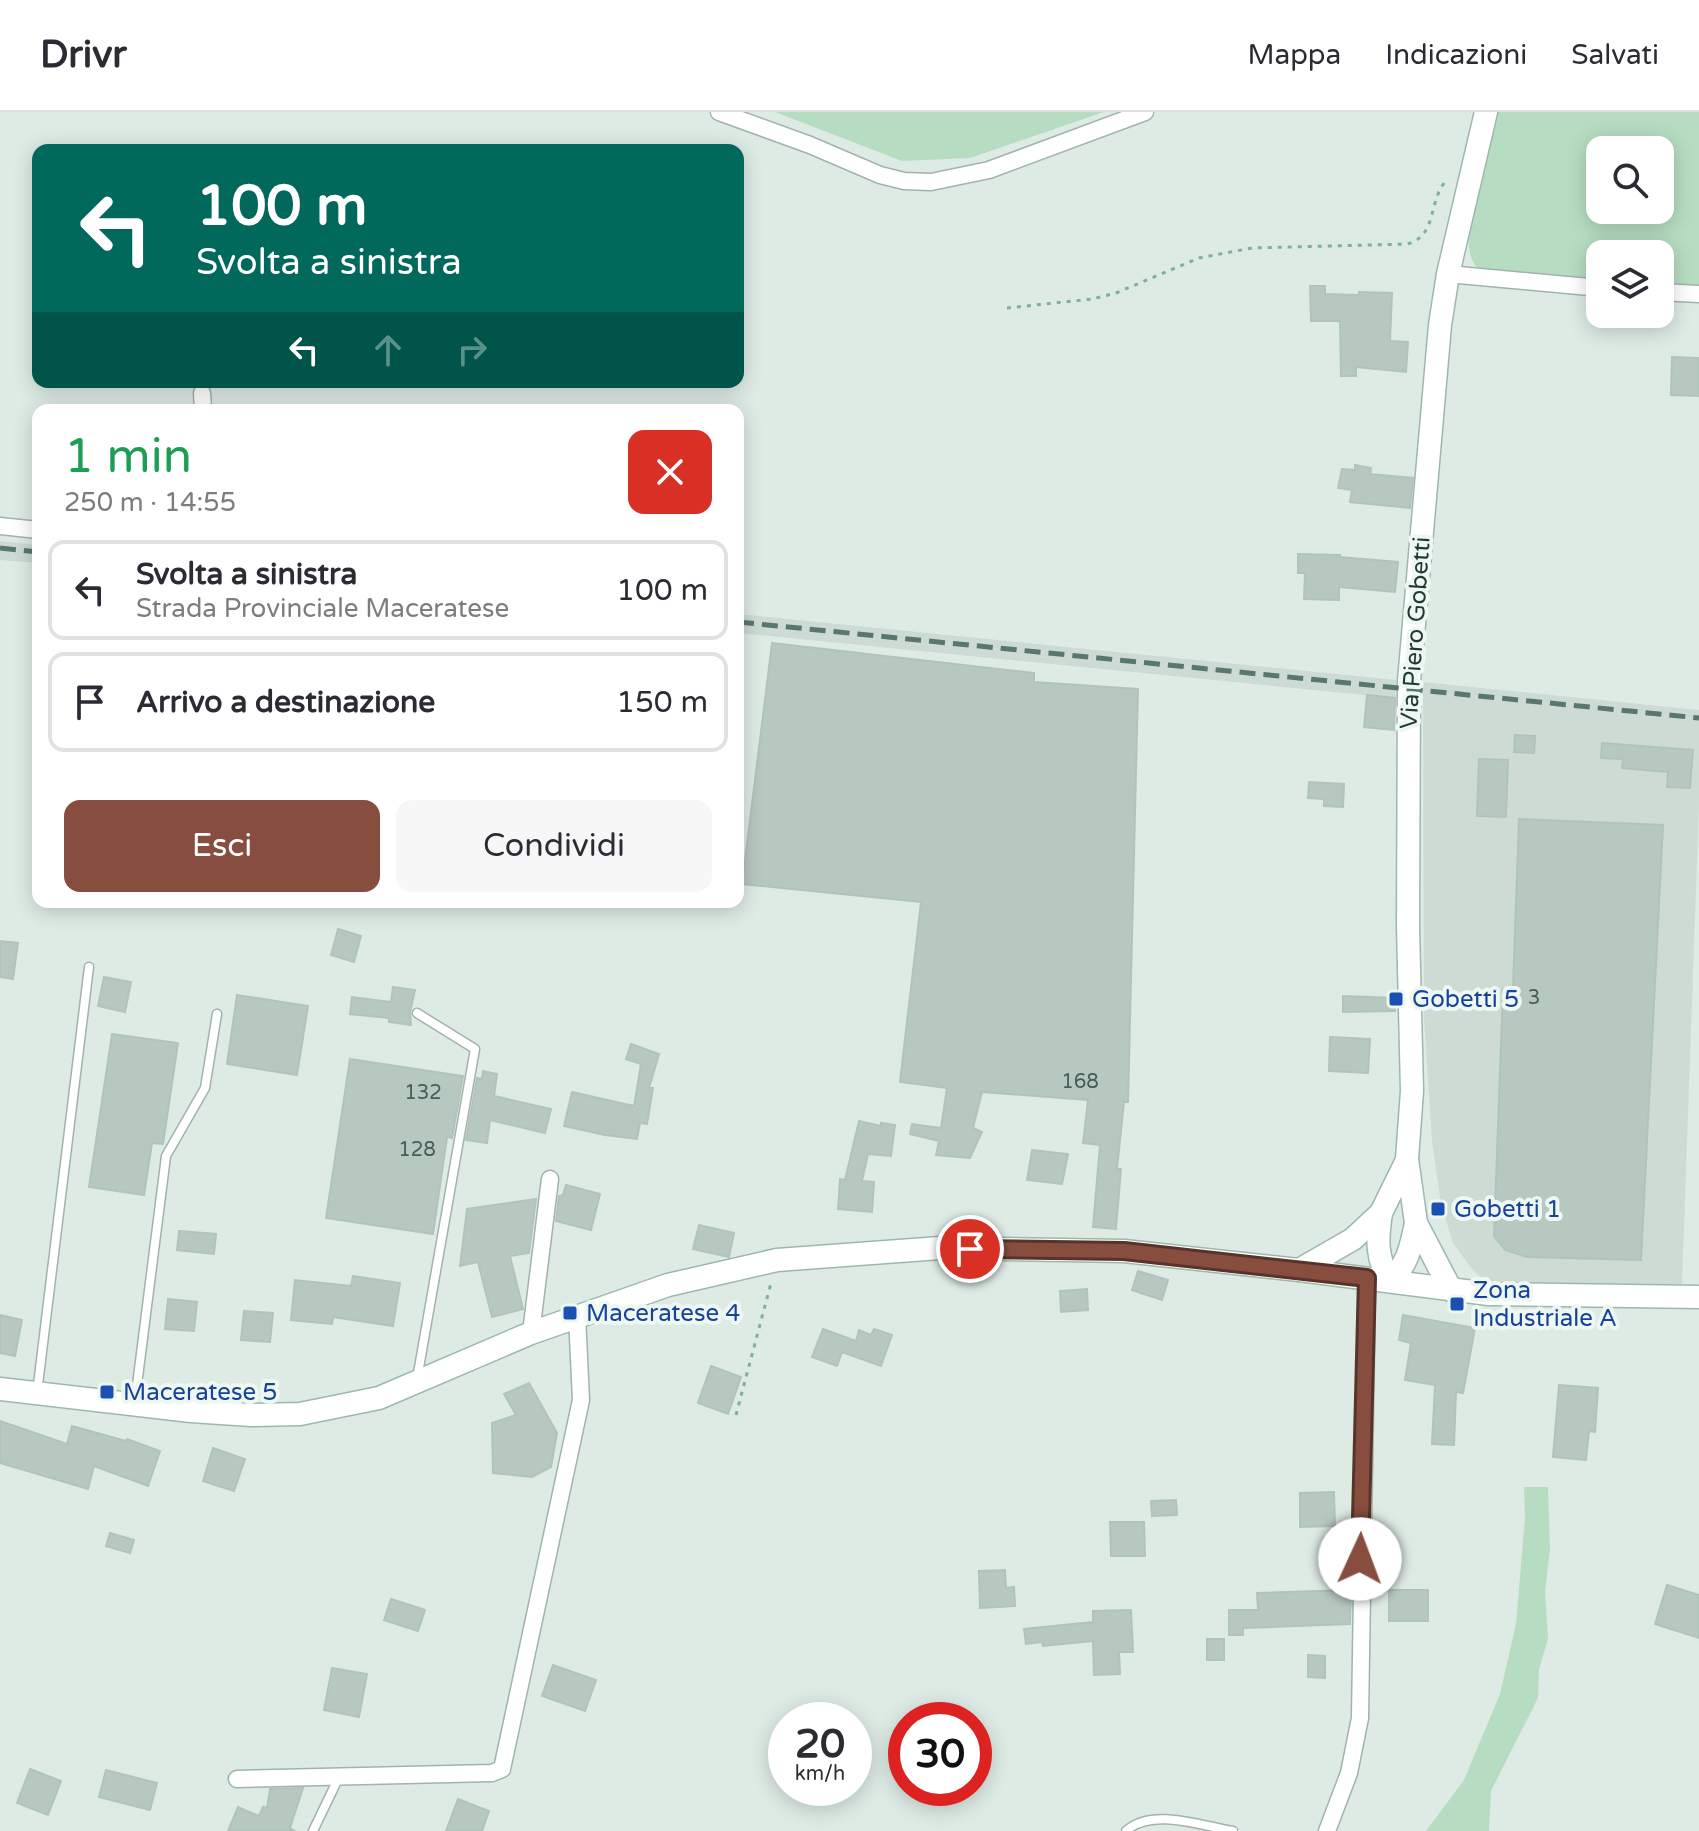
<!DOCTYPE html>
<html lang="it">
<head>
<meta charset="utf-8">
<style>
	:root { --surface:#fff; --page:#f7f7f7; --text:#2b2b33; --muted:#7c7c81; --line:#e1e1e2; --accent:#874e40 }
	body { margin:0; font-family:"Varela Round",sans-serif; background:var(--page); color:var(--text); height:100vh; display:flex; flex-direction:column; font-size:30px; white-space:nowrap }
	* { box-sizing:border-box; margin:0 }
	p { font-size:26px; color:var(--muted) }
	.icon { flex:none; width:44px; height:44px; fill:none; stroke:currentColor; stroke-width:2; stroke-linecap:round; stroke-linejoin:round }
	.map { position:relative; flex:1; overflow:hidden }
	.side { position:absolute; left:32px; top:292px; width:712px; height:504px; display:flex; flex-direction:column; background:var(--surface); border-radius:16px; box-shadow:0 4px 20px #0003 }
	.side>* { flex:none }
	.top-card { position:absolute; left:32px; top:32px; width:712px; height:244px; border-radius:16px; box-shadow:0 4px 20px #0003; background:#00695c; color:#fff; overflow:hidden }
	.tools { position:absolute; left:1586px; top:24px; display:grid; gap:16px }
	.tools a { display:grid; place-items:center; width:88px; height:88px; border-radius:16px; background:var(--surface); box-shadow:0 4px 20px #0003; font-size:40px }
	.speed { position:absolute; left:768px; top:1590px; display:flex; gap:16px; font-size:40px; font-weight:700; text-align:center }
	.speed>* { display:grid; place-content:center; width:104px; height:104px; border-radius:50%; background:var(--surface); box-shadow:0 4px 20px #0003; line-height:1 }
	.speed small { font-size:20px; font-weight:400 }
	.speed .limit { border:12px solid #d22; background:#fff; color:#111 }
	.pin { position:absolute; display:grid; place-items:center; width:68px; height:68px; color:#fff; margin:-34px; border:4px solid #fff; border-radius:50%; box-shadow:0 2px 8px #0007 }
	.me { position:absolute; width:88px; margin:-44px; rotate:2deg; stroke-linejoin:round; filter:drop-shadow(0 0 6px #0008) }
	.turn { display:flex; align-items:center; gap:28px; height:168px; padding:0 32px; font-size:36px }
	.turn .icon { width:104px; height:104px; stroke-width:2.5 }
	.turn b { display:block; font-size:56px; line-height:68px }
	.lanes { display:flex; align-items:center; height:76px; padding:0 32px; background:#0003; justify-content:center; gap:40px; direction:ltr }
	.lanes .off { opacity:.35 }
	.round { display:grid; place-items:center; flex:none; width:84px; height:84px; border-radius:16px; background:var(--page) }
	.head { display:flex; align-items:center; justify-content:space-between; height:136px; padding:0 32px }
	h1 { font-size:48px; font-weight:600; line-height:60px; color:#1e9e55 }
	.primary-button { display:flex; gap:16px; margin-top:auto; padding:16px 32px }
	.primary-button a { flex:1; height:92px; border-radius:16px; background:var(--accent); color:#fff; font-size:32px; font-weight:600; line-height:92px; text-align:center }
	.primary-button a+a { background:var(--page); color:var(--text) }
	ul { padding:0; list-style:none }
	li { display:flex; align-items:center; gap:24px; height:100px; margin:0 16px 12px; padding:0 16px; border:4px solid var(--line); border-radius:16px }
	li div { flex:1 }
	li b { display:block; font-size:30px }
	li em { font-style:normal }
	header { display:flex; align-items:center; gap:48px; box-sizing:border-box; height:112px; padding:0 40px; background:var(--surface); border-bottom:2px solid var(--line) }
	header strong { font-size:38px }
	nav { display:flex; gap:44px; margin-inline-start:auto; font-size:28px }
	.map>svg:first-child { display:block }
</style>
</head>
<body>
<header>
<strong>Drivr</strong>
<nav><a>Mappa</a><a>Indicazioni</a><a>Salvati</a></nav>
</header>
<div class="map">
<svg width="1699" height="1719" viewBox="0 0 1699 1719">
	<rect width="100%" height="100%" fill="#deebe5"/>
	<g fill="#cddbd4">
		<path d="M0,429l38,4v18l-38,-3z"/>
		<path d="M738,502l658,66 -1,18 -657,-65z"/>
		<path d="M1423,570l276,28v95l-17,479 -195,-1 -16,-15 -18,-25 -12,-39 -9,-63 -8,-122z"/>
	</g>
	<g fill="#b6ddc1" fill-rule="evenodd">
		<path d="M775,0h329l-134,46 -68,3z"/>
		<path d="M1497,0h202v175l-39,-2v-31h-60v26l-122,-11c-10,-12 -10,-24 -8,-39zM1600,38h60v60h-60z"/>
		<path d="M1524,1375h24l2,61 -5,45 3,46 -9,30 -1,29 -47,93 -2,40h-63l38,-51 36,-86 16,-70 9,-107z"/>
	</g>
	<g fill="#b7c8c1" stroke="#b1c4bc" stroke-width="2">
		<path d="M1310,174h15v8l34,1v-3l33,1 -2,48 18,1 -2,30 -50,-5v9h-15l-1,-55h-29z"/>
		<path d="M1672,245l27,1v38l-28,-1z"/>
		<path d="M1355,353l16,3 -1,6 43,4 -3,30 -60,-6 2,-12 -14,-2 4,-19 13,1z"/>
		<path d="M1298,442l42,1v2l58,5 -3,30 -56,-5v13l-35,-1 1,-26h-7z"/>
		<path d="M772,531l262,30v9l104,7 -10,413h-4l-7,67h4l-5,60 -23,-2 7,-82 -17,-2 5,-43 -106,-8 -9,36 9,4 -12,26 -34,-3 3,-14 -29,-7 2,-10 29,4 6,-40 -47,-6 21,-180 -179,-18z"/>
		<path d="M1367,583l28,3 -1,32 -30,-3z"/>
		<path d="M1515,623l20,1 -1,17 -20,-1z"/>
		<path d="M1602,631l91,7 -3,38 -23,-1 1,-15 -46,-4 1,-9 -22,-1z"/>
		<path d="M1479,647l29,1 -2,57 -29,-1z"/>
		<path d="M1309,670l35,2 -1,23 -19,-1v-7l-16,-1z"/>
		<path d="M1519,707l144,6 -22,435 -114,-3 -22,-7 -11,-14 9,-247 10,-1z"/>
		<path d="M338,817l23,7 -7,26 -23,-7z"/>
		<path d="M0,829l18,2 -5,36 -13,-2z"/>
		<path d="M104,865l27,5 -6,30 -27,-6z"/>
		<path d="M393,875l22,3 -5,22 1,13 -22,-3v-4l-39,-4 2,-17 39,5z"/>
		<path d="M237,883l71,11 -11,69 -70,-11z"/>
		<path d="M1343,884l52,2v13l-52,1z"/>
		<path d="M112,922l66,9 -15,101 -11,-1 -8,52 -55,-8z"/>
		<path d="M1330,925l40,2 -2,34 -39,-2z"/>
		<path d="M631,932l28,10 -10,34h4l-6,36 -7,-1 -3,16 -32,-4 -41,-9 8,-34 62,14 7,-42 -15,-5z"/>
		<path d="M350,947l113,17 -11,62 -5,-1 -14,97 -107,-16z"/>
		<path d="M483,959l14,3 -3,22 57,13 -6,24 -55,-13 -3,23 -21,-3 11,-62 5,1z"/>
		<path d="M859,1009l22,5v-3l14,2 -4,31 -23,-2 -6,27 12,1 -2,30 -34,-3 2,-30 5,1z"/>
		<path d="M1032,1038l36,4 -6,30 -35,-4z"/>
		<path d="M566,1073l34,9 -9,36 -35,-9 3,-25 4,-1z"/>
		<path d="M536,1087l-7,54 -19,3 13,53 -31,8 -14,-55 -18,4 7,-57z"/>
		<path d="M699,1113l35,8 -5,24 -36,-8z"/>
		<path d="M179,1119l37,3 -2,20 -37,-4z"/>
		<path d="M1138,1159l30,9 -6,20 -30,-10z"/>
		<path d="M353,1164l47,7 -7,43 -60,-9 -1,7 -41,-4 4,-40 56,6z"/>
		<path d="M1087,1177l1,21 -27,2 -1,-21z"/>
		<path d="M168,1187l29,3 -3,29 -29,-2z"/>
		<path d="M244,1199l29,2 -3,29 -29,-2z"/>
		<path d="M0,1203l22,5 -7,36 -15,-3z"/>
		<path d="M1403,1203l72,13 -12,65 -7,-1 -2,53 -22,-1 3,-59 -30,-5 6,-37 -12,-3z"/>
		<path d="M823,1217l33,12 3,-11 12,5 3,-6 18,6 -11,31 -39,-14 -5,14 -25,-9z"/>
		<path d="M711,1254l30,11 -13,37 -30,-11z"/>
		<path d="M529,1271l28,50 -6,34 -19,10 -39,-4 -1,-50 24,-8 -12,-21z"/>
		<path d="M1559,1273l39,3 -3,44 -6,-1 -3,29 -33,-3z"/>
		<path d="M0,1309l67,23 5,-18 54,15 1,-2 33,12 -12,35 -54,-20 -6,23 -88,-26z"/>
		<path d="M213,1336l32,11 -11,32 -31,-10z"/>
		<path d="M1334,1380l1,34 -35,1v-34z"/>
		<path d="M1176,1388l1,15 -25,1 -1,-15z"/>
		<path d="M1110,1410h34l1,34h-34z"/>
		<path d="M110,1421l24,7 -4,13 -24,-7z"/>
		<path d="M1005,1458l1,18 8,-1 1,19 -35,2 -1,-37z"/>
		<path d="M1667,1473l32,10v43l-44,-14z"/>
		<path d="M1351,1478l-1,34 -107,4v7h-14v-25h29l-1,-17z"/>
		<rect x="1389" y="1478" width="39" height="31"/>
		<path d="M391,1487l34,11 -7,21 -34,-11z"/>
		<path d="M1131,1498l2,42h-14l1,22 -26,1 -1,-34 -50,5 -1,-4 -16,2 -2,-15 69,-7v-11z"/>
		<rect x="1207" y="1527" width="17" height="21"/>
		<path d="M1308,1543l17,1v22l-17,-1z"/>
		<path d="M553,1553l43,15 -11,31 -43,-15z"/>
		<path d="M332,1556l35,6 -8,43 -35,-7z"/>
		<path d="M30,1657l31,12 -13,34 -31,-12z"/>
		<path d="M106,1658l51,13 -7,27 -51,-13z"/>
		<path d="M303,1676l-13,40 5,3h-67l10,-24 21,9 4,-9 4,1 3,-19z"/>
		<path d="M458,1687l31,12 -7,20h-36z"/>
	</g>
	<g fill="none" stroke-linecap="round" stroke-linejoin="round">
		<g stroke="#a1b3ac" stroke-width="11">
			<g id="lane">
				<path d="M417,1267l58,-330 -58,-36"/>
				<path d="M37,1281l52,-426"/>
				<path d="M135,1289l31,-245 39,-68 12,-74"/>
				<path d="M313,1719l26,-54"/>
				<path d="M1126,1719c26,-24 76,-5 107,0"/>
			</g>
		</g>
		<g stroke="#a1b3ac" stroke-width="19">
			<g id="street">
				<path d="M719,0l91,33 70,30 24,6 27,1 58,-12 156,-58"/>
				<path d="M1448,162l152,14"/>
				<path d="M1660,180l39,2"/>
				<path d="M202,281l1,17"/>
				<path d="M0,414l38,4"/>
				<path d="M531,1221l19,-154"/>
				<path d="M237,1667l255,-6 10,-4 79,-369 -4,-84"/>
				<path d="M1327,1719l22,-58 11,-55 7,-440"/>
			</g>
		</g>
		<g stroke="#9db7ae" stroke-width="25">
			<g id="secondary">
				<path d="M1381,1101c-4,26 -5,45 9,68"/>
				<path d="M1299,1158l54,-31 28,-26 26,-53"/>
				<path d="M1390,1169c18,-17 21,-34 26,-58"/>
				<path d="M1451,1178l-35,-67 -9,-64 5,-68 -4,-164 1,-246 31,-356 8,-51 38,-162"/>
				<path d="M0,1277l191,22 60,4 49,-1 79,-16 152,-65 137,-48 109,-25 163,-12 184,3 175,19 190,24 210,3"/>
			</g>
		</g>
		<g stroke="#7db0a0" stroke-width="3" stroke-dasharray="4 6" stroke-linecap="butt">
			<path d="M1007,196l85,-9 24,-6 83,-35 53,-10 155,-4c32,-8 20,-46 41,-65"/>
			<path d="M736,1303l35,-132"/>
		</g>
		<use href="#lane" stroke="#fff" stroke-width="8"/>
		<use href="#street" stroke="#fff" stroke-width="16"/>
		<use href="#secondary" stroke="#fff" stroke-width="22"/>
		<g stroke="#59776f" stroke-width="5" stroke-dasharray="16 8" stroke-linecap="butt">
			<path d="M0,436l38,4"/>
			<path d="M738,510l961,96"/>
		</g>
	</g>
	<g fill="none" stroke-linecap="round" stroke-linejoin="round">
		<g stroke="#58332a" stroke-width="20">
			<path id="route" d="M970,1137l154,2 243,27 -7,281"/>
		</g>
		<use href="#route" stroke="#874e40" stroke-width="14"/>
	</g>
	<g fill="#1a4fb4" stroke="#eff7f3" stroke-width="3">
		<rect x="1388" y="879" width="16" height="16" rx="4"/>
		<rect x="1430" y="1089" width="16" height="16" rx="4"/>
		<rect x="1449" y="1184" width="16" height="16" rx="4"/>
		<rect x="562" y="1193" width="16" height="16" rx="4"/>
		<rect x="99" y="1272" width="16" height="16" rx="4"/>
	</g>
	<g text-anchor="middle" stroke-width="8" stroke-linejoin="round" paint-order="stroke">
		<g font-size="20" fill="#455e57">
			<text x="1534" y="892">3</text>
			<text x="1080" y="976">168</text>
			<text x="423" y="987">132</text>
			<text x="417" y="1044">128</text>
		</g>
		<g font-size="24" fill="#1f3b34" stroke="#eff7f3">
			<text transform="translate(1415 521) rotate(-86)" y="8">Via Piero Gobetti</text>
		</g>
		<g font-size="24" fill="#164399" stroke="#eff7f3" text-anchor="start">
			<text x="1412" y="895">Gobetti 5</text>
			<text x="1454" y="1105">Gobetti 1</text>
			<text x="1473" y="1186">Zona<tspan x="1473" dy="28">Industriale A</tspan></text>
			<text x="586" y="1209">Maceratese 4</text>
			<text x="123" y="1288">Maceratese 5</text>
		</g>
	</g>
</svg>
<div class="tools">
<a><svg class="icon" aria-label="search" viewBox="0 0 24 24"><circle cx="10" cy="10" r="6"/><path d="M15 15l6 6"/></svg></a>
<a><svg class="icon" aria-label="layers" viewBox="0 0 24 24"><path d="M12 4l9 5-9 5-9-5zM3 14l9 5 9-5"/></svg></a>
</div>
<div class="speed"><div>20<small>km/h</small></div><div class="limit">30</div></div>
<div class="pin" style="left:970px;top:1137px;background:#d93025"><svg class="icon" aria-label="arrive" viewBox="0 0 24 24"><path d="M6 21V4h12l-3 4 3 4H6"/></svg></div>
<svg class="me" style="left:1360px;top:1447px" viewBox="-20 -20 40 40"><circle r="19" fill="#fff"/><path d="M0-13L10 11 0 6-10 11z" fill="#874e40"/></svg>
<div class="top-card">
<div class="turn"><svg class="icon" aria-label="left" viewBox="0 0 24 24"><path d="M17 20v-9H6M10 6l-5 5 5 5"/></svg><div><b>100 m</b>Svolta a sinistra</div></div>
<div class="lanes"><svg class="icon" aria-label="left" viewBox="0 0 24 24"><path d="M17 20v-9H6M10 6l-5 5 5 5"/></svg><svg class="icon off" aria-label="ahead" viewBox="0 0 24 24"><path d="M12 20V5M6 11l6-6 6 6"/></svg><svg class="icon off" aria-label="right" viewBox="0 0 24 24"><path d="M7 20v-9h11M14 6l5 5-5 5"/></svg></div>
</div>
<section class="side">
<div class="head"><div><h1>1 min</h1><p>250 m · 14:55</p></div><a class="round" style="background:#d93025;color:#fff"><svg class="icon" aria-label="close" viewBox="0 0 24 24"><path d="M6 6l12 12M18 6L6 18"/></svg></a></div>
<ul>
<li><svg class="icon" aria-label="left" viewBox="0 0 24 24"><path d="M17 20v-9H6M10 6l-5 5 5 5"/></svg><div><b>Svolta a sinistra</b><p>Strada Provinciale Maceratese</p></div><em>100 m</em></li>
<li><svg class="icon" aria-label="arrive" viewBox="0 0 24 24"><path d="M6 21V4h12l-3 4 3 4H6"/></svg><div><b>Arrivo a destinazione</b></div><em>150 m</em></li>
</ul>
<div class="primary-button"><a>Esci</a><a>Condividi</a></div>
</section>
</div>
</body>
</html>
